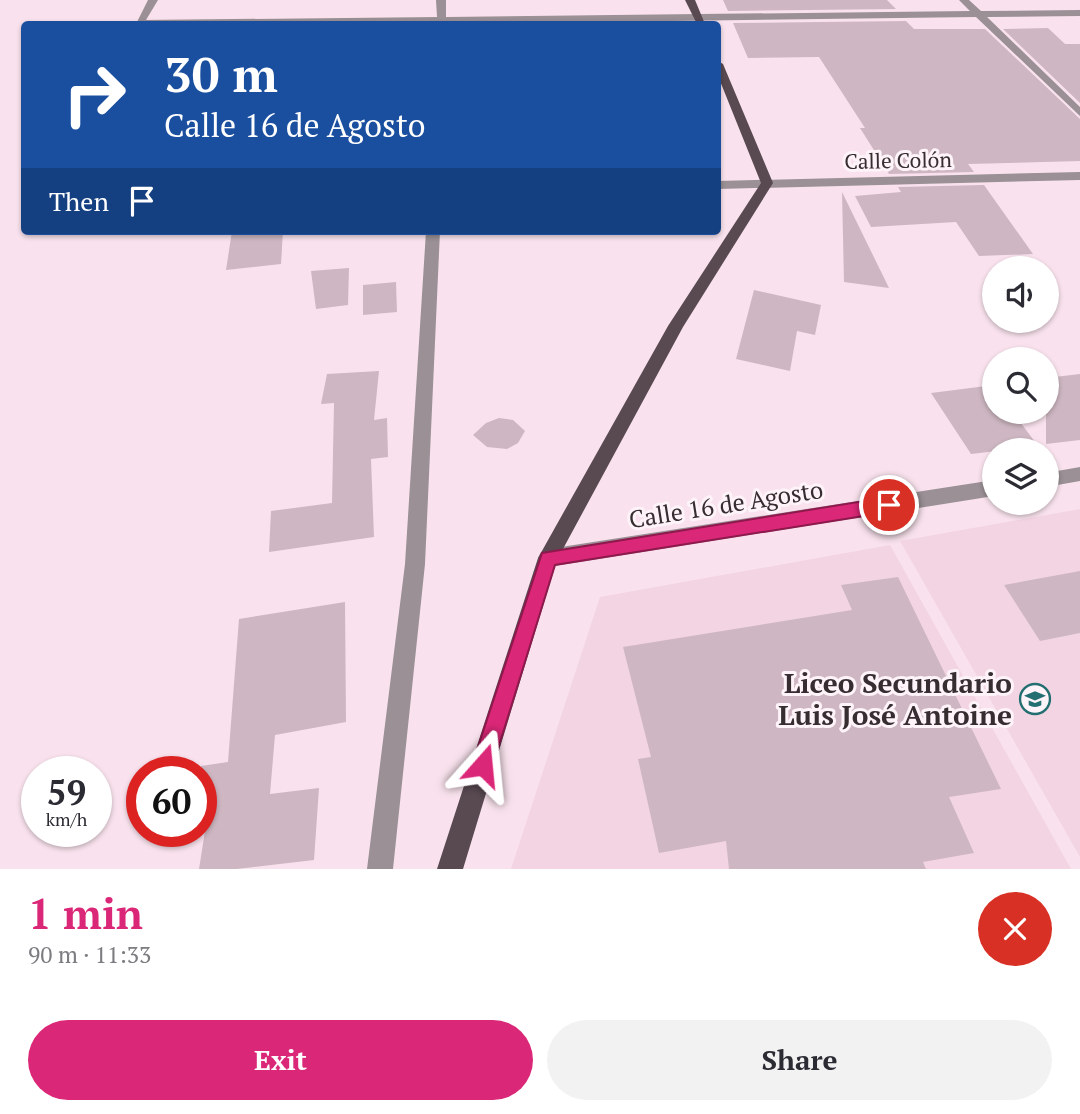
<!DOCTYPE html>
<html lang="en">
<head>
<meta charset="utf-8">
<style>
	:root { --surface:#fff; --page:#f2f2f3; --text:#2b2b33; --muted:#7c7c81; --accent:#db2777 }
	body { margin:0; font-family:"PT Serif",serif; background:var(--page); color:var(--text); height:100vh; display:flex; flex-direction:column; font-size:26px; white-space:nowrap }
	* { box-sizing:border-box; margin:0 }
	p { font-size:23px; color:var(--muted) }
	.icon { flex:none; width:38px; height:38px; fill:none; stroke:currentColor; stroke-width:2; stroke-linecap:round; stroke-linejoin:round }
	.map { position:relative; height:869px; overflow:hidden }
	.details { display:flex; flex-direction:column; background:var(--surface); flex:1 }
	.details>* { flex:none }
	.hud { position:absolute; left:21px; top:21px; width:700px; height:214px; border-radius:7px; box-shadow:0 2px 5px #0004; background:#1a4fa0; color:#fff; overflow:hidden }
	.buttons { position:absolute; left:982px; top:256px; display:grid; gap:14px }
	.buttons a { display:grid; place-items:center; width:77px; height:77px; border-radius:50%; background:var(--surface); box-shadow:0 2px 5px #0004; font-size:35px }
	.speed { position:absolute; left:21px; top:756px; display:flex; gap:14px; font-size:35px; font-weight:700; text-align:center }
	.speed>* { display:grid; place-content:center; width:91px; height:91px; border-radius:50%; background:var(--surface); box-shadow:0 2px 5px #0004; line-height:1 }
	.speed small { font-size:18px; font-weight:400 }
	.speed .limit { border:10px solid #d22; background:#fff; color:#111 }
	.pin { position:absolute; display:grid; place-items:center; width:60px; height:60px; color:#fff; margin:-30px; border:4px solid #fff; border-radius:50%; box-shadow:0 2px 7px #0007 }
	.me { position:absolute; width:77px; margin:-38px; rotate:18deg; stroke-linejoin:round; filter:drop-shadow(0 0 5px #0008) }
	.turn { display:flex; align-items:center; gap:24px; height:147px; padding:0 28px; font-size:32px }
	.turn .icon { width:91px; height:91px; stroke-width:2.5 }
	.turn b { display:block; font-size:49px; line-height:60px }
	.then { display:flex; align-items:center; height:66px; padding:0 28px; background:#0003; gap:14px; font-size:26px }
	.round { display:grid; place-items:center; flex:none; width:74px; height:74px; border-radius:37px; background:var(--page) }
	.head { display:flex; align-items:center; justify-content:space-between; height:119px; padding:0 28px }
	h1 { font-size:42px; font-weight:600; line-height:52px; color:var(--accent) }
	.button { display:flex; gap:14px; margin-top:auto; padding:14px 28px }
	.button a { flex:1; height:80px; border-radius:42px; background:var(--accent); color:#fff; font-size:28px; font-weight:600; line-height:80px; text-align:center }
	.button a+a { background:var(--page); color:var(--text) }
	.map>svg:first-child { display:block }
</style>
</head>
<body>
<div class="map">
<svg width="1080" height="869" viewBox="0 0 1080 869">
	<rect width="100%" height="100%" fill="#f9e2ed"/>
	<g fill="#f3d4e2">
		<path d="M1080,509v348l-180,-316z"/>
		<path d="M890,545l181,324h-560l89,-272z"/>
	</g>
	<g fill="#ceb7c2">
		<path d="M723,0h164l9,9 -168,2z"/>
		<path d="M906,21l8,8h71l95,90v42l-112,3 6,8 -85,2 -29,-46h5l-46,-71 -71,1 -15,-35z"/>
		<path d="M1048,28l17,16h15v59l-77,-74z"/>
		<path d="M984,185l49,69 -54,2 -23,-34 -85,5 -16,-31 46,-4 -3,-5z"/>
		<path d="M842,192l47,96 -45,-6z"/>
		<path d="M232,231h51l-2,33 -55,6z"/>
		<path d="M349,268l-1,37 -32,4 -5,-38z"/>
		<path d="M396,282l1,30 -34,3v-30z"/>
		<path d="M754,290l67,15 -6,30 -18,-4 -7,40 -54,-12z"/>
		<path d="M379,371l-5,49 13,-2 1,39 -17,2 3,78 -105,15 2,-41 61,-8 2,-100 -13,1 6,-30z"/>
		<path d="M1080,374v66l-34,4v-66z"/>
		<path d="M994,385v26h18l26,35 -67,8 -40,-61z"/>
		<path d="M499,418l14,2 12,11 -7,12 -11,6 -20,-2 -14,-12 13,-12z"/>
		<path d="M1080,571v62l-40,8 -36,-56z"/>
		<path d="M898,577l103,212 -52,8 25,56 -51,9 3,7h-197l-3,-28 -67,12 -21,-94 13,-2 -28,-110 229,-37 -11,-25z"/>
		<path d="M345,602l1,120 -71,13 -5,59 49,-6 -5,72 -77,9h-38l12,-76 -10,1v-28l27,-4 11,-143z"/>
	</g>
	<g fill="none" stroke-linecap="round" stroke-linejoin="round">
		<g fill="#9a9095" fill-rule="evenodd">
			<path d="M148,0h10l-12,20 291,-3 -1,-17h10v17l524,-6 -11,-11h10l12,11 99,-1v6l-93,1 93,90v9l-104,-99 -530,7h-310z"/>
			<path d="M1080,172v8l-362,9v-8z"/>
			<path d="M426,231h14l-15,333 -32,305h-26l38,-305z"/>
			<path d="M1080,467v14l-34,6v-14z"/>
			<path d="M994,480v16l-446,71 -7,-3 -3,-6 3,-6 7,-3z"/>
		</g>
		<g fill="#594951" fill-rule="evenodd">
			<path d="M685,0h10l10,24h-8z"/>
			<path d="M718,61l5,3 50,119 -90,144 -126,233 -94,309h-26l101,-311 130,-232 93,-143 -43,-107z"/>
		</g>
	</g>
	<path fill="#db2777" stroke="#8e194d" stroke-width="2" d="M889,497l9,8 -9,7 -334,53 -62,200 -3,8 -7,3 -8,-3 -3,-8 70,-212z"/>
	<defs>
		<g id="university-ring" transform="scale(1.575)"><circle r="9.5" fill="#fdf3f8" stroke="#226e70" stroke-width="1.5"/><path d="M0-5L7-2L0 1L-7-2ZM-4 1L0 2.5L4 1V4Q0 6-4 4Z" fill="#226e70"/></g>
	</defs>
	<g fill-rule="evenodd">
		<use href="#university-ring" x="1035" y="699"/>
	</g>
	<g text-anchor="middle" stroke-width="6" stroke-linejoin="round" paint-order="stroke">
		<g font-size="21" fill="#362d31" stroke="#fdf3f8">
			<text transform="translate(898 161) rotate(-1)" y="7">Calle Colón</text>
		</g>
		<g font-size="24" fill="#362d31" stroke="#fdf3f8">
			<text transform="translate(726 505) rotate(-9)" y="8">Calle 16 de Agosto</text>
		</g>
		<g font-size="28" font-weight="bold" fill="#362d31" stroke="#fdf3f8" text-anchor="end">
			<text x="1012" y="693">Liceo Secundario<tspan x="1012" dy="32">Luis José Antoine</tspan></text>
		</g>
	</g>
</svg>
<div class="buttons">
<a><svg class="icon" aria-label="sound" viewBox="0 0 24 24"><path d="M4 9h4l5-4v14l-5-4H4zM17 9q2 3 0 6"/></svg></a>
<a><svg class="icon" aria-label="search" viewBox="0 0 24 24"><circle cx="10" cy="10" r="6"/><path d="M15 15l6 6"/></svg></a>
<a><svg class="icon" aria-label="layers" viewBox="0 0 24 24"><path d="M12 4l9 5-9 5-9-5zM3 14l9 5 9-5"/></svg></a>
</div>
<div class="speed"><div>59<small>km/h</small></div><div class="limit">60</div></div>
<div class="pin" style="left:889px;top:505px;background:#d93025"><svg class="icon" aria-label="arrive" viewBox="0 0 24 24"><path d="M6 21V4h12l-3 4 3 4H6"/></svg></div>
<svg class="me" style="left:483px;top:765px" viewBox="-20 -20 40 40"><path d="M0-17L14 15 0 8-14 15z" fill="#db2777" stroke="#fff" stroke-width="4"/></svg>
<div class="hud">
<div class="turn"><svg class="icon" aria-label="right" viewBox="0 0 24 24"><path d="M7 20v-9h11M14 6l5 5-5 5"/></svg><div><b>30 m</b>Calle 16 de Agosto</div></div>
<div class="then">Then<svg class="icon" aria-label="arrive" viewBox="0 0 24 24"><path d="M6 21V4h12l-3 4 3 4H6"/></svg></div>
</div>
</div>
<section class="details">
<div class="head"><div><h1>1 min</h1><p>90 m · 11:33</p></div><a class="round" style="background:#d93025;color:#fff"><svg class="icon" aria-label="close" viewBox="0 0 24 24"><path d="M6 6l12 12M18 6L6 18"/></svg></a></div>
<div class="button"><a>Exit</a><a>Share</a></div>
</section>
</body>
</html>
